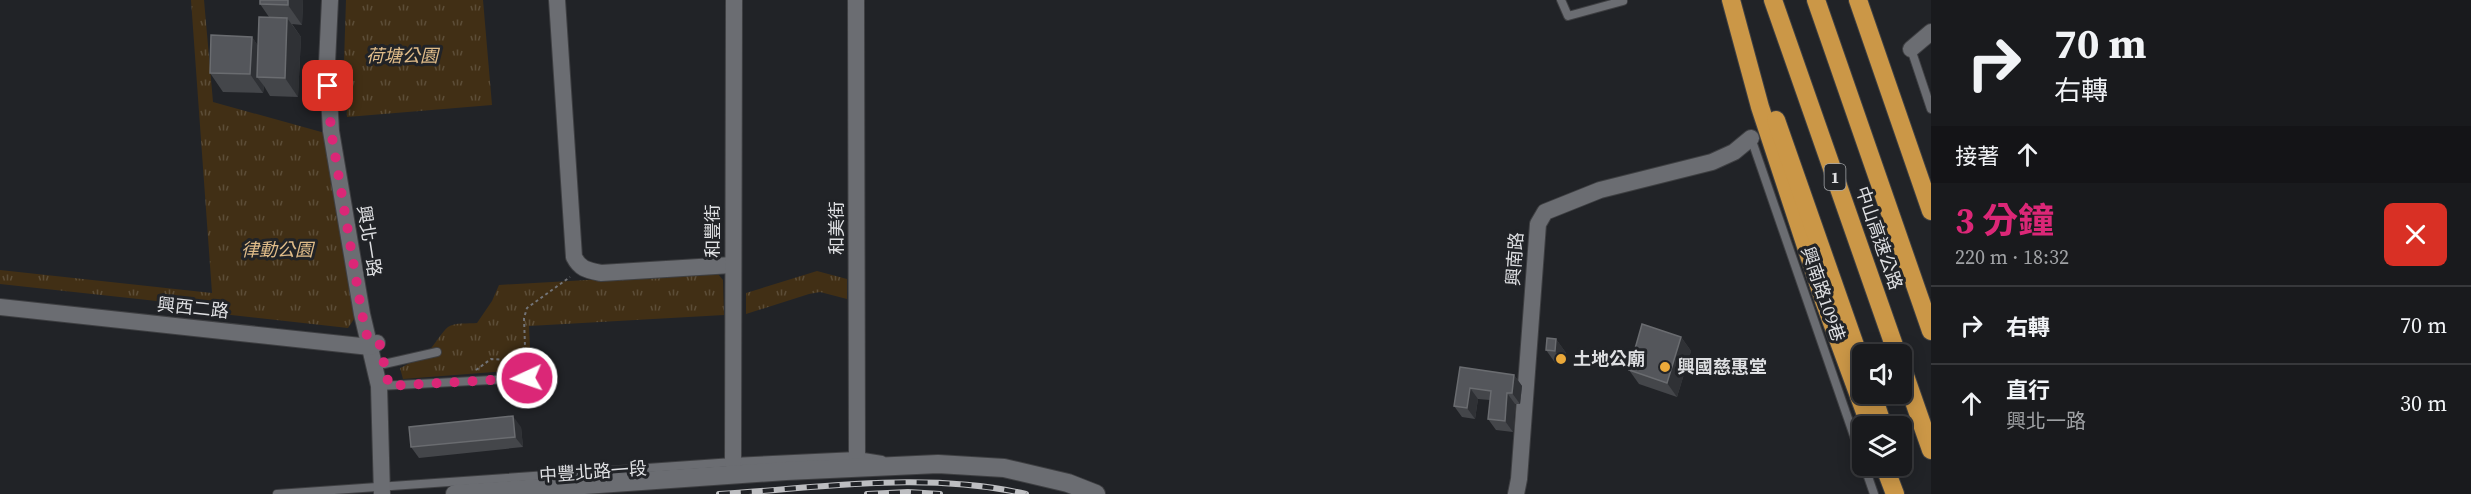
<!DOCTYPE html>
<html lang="zh-TW">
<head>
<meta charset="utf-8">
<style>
	:root { --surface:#191a1d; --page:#26272a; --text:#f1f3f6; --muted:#9fa1a4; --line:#37383b; --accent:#db2777 }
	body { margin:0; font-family:"Source Serif 4","Noto Sans TC",serif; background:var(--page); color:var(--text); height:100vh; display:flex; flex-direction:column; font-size:22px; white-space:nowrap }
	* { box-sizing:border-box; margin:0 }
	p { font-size:20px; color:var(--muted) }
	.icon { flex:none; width:33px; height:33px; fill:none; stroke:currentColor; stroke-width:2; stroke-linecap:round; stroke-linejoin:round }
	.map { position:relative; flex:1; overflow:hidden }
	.sheet { display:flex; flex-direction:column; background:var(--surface); width:540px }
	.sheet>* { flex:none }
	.top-card { background:#191a1d; color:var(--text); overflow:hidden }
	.fabs { position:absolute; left:1852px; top:344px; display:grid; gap:12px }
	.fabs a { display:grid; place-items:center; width:60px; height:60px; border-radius:9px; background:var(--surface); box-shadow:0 3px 15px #0003,0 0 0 2px var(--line); font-size:30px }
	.pin { position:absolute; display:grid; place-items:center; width:51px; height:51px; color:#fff; margin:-26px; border-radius:12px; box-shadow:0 3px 9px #0006 }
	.me { position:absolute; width:66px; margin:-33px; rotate:267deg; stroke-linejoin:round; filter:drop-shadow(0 0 4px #0008) }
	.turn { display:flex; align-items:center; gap:21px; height:126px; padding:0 24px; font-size:27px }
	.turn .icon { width:78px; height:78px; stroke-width:2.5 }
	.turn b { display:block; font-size:42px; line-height:51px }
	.then { display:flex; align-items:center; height:57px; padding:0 24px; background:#0003; gap:12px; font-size:22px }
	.round { display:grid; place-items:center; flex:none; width:63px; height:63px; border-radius:9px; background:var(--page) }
	.overview { display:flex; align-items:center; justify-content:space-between; height:102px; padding:0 24px }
	h1 { font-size:36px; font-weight:700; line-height:45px; color:var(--accent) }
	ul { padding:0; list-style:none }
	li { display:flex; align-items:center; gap:18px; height:78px; padding:0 24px; border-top:2px solid var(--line) }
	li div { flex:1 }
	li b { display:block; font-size:22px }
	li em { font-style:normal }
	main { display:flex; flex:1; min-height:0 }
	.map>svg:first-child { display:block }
</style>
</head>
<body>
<main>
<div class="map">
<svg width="1931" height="494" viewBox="0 0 1931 494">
	<defs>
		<pattern id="grass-tufts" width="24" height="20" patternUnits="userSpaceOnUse" patternTransform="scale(1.5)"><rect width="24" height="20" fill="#412f15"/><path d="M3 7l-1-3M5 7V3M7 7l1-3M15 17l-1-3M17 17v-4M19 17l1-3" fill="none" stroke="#5c4d37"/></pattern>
	</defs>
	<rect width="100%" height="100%" fill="#212327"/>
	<g fill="url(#grass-tufts)">
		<path d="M191,0h13l9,102 112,31 31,183 -8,12 -135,-15 -1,-6 -212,-23v-14l212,23z"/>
		<path d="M346,0h137l9,105 -145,12 -3,-55z"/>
		<path d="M817,271l30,8v20l-27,-7 -11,2 -63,20v-21z"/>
		<path d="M710,273l8,1 5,6 1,35 -195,11 2,43 -128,10 -3,-11c6,-2 28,-16 32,-21 5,-6 10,-15 16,-20 7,-5 20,-3 29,-4l15,-22 7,-16z"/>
	</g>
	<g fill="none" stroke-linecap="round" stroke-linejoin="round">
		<g stroke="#3e3f42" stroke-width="10">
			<g id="lane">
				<path d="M1561,0l7,16 55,-15"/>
				<path d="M1911,49l20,60"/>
				<path d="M1751,138l112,324"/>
				<path d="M384,364l53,-12"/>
				<path d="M379,386l148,-8"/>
				<path d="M1864,465l10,29"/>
				<path d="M277,494l456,-32 124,-6 25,4"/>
			</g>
		</g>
		<g stroke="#3e3f42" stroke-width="18">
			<g id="street">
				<path d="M330,0l-3,63 4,68 31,183 17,72 3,108"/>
				<path d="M557,0l17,257c6,12 13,13 27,16l131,-8"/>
				<path d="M856,0l1,456"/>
				<path d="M1911,49l20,-17"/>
				<path d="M0,307l370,40 7,-4"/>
				<path d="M733,462l1,-462"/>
				<path d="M1516,494l3,-15 19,-255 7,-12 55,-22 112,-28 22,-10 17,-14"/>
			</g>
		</g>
		<g stroke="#3e3f42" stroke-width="20">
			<path id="secondary" d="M455,494l331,-23 152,-7 66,4 64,15 28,11"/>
		</g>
		<g stroke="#3e3f42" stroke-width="20">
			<g id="highway">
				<path d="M1731,0l29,107 64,194 46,125"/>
				<path d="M1773,0l124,354"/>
				<path d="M1816,0l115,331"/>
				<path d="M1858,0l73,211"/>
				<path d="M1776,120l87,248"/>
				<path d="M1902,367l29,83"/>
				<path d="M1872,393l11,33"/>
				<path d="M1884,465l11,29"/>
			</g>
		</g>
		<path stroke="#737478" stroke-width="2" stroke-dasharray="3 3" stroke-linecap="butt" d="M476,370l15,-11 18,1 7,-2 9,-12 -1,-28 3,-10 43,-31"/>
		<use href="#lane" stroke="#6b6d72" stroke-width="8"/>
		<use href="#street" stroke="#6b6d72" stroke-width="16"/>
		<use href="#secondary" stroke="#6b6d72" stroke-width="18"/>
		<use href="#highway" stroke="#cb9747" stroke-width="18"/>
		<g stroke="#bdbec1" stroke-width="6">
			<g id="rail">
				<path d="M719,494c101,-6 207,-23 307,0"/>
				<path d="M867,494l41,-2 32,2"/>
			</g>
		</g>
		<use href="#rail" stroke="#212327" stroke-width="4" stroke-dasharray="11" stroke-linecap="butt"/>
	</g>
	<g fill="#44464a">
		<path d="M260,0h43l-1,25 -10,-1 9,13 -3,60 -28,-1 -6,-10 -1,7 -40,-1 -13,-19 42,-36 6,9 11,-29 -9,-13z"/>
		<path d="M1681,337l10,14 -14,46 -38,-13 -10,-14z"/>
		<path d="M1556,339l10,14 -2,12 -8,-1 -10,-14z"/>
		<path d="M1460,367l54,8 8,11 -2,18h-5l-2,28 -17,-2 -8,-11 2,-19 -12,-1 -3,20 -13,-2 -8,-11z"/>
		<path d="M521,427l2,20 -104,11 -8,-11z"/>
	</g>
	<g fill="#2f3135">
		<path d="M288,0h15l-1,25 -14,-20z"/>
		<path d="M287,18l14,19 -3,60 -13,-19z"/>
		<path d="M252,37l13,19 -8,21 7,9 -1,7 -13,-19z"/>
		<path d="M1681,337l10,14 -14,46 -10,-14z"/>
		<path d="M1556,339l10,14 -2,12 -9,-14z"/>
		<path d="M1514,375l8,11 -2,18 -8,-11z"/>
		<path d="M1470,388l8,11 -3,20 -8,-11z"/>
		<path d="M1507,393l8,11 -2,28 -8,-11z"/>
		<path d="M513,416l8,11 2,20 -8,-10z"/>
	</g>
	<g fill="#54565b" stroke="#6a6c70" stroke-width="1.5">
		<path d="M260,0h28v5l-28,-1z"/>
		<path d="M259,17l28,1 -2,60 -28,-1z"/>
		<path d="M211,35l41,2 -2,37 -40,-1z"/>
		<path d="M1642,324l39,13 -14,46 -38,-13z"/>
		<path d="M1547,338l9,1 -1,12 -9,-1z"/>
		<path d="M1460,367l54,8 -2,18h-5l-2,28 -17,-2 3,-28 -21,-3 -3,20 -13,-2z"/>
		<path d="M513,416l2,21 -104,10 -2,-20z"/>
	</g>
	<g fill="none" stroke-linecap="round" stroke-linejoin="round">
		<path stroke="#db2777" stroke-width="10" stroke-dasharray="0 18" d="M328,86l3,45 31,183 5,22 12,5 10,45 138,-8"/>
	</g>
	<g fill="#eba93a" stroke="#212327" stroke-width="2">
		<circle cx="1561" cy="359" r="6"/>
		<circle cx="1665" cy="367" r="6"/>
	</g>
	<g text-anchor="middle" stroke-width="6" stroke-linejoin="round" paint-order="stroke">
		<rect fill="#212327" stroke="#a5a7aa" stroke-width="1.5" x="1824.5" y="164" width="21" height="26" rx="4.5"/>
		<g font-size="16" font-weight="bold" fill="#dedfe2">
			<text x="1835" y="183">1</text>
		</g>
		<g font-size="18" font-style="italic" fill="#e0bc89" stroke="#212327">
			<text x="402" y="62">荷塘公園</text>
			<text x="277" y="256">律動公園</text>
		</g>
		<g font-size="18" fill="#dedfe2" stroke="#212327">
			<text transform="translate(837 228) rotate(-90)" y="6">和美街</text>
			<text transform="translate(713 231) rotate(-90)" y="6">和豐街</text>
			<text transform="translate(1879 238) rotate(71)" y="6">中山高速公路</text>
			<text transform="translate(369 241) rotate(81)" y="6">興北一路</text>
			<text transform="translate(1515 259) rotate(-86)" y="6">興南路</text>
			<text transform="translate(1823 294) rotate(71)" y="6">興南路109巷</text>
			<text transform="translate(193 308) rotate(6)" y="6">興西二路</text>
			<text transform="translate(593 472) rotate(-4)" y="6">中豐北路一段</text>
		</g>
		<g font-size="18" font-weight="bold" fill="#dedfe2" stroke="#212327" text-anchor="start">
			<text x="1573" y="365">土地公廟</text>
			<text x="1677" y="373">興國慈惠堂</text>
		</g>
	</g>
</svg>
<div class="fabs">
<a><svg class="icon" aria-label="sound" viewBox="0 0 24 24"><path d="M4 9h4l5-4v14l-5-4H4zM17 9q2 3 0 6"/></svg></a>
<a><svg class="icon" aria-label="layers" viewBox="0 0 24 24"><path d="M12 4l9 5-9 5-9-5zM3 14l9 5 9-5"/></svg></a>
</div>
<div class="pin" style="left:328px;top:86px;background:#d93025"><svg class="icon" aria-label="arrive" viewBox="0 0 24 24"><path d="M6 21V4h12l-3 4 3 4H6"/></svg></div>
<svg class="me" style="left:527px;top:378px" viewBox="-20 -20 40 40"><circle r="17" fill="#db2777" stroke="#fff" stroke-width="3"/><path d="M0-11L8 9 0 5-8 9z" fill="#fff"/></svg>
</div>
<section class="sheet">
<div class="top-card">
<div class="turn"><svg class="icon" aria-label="right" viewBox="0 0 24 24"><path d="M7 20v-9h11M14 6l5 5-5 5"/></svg><div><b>70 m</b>右轉</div></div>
<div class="then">接著<svg class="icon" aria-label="ahead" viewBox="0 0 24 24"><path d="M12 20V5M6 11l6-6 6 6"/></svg></div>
</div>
<div class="overview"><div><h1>3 分鐘</h1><p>220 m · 18:32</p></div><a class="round" style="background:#d93025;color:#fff"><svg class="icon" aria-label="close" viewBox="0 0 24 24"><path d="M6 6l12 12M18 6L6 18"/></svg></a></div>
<ul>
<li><svg class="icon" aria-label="right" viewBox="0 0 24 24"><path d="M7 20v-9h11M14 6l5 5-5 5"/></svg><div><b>右轉</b></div><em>70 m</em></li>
<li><svg class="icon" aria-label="ahead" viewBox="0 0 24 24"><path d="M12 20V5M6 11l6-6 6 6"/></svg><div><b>直行</b><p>興北一路</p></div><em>30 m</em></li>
</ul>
</section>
</main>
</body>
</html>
